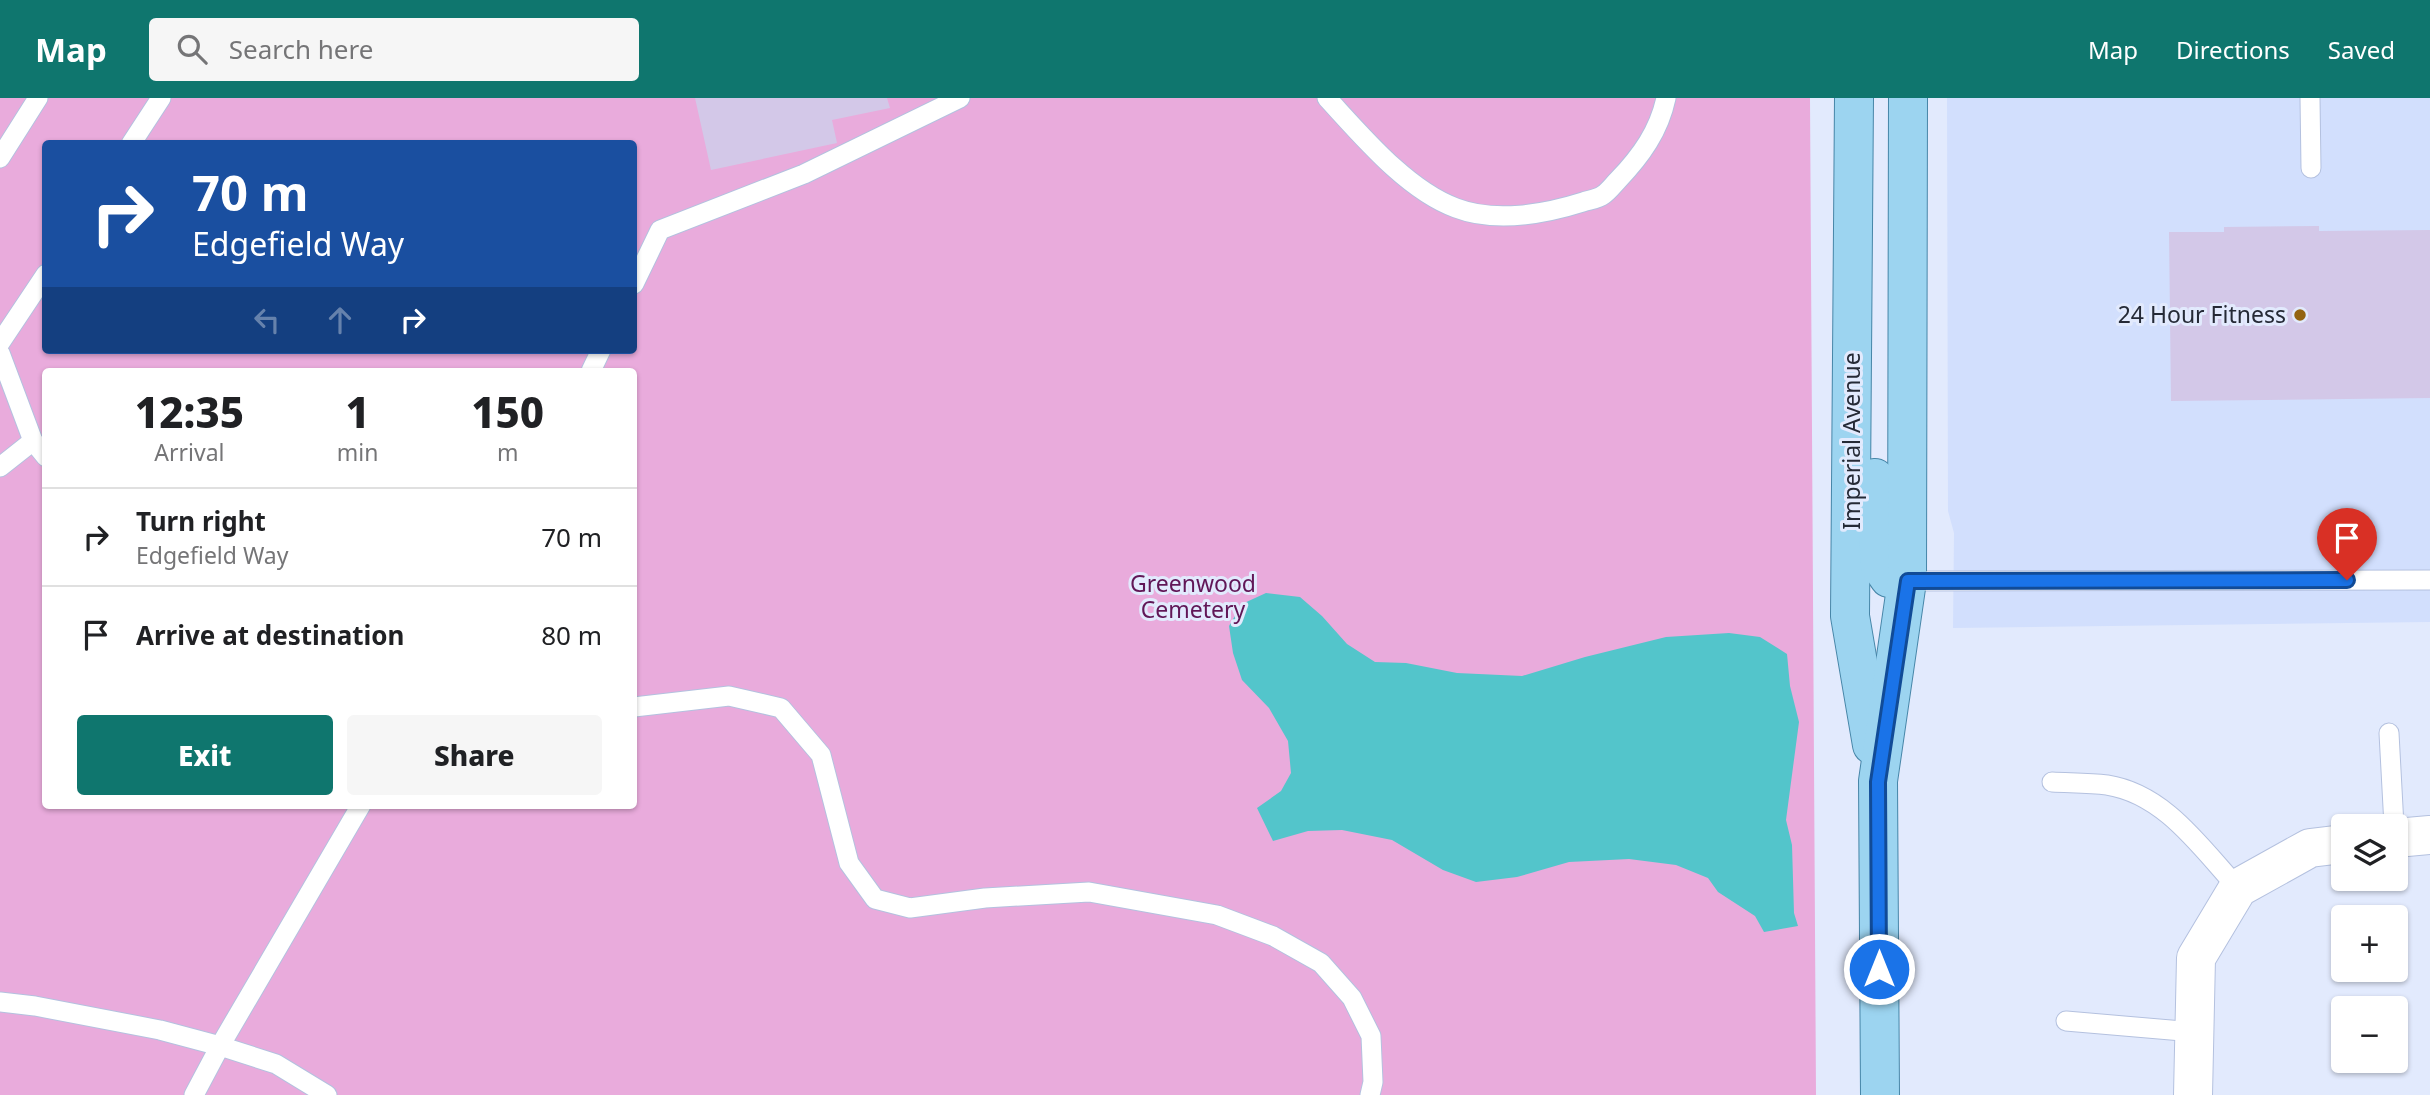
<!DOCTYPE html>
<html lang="en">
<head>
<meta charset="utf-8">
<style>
	:root { --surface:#fff; --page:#f6f6f6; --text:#202124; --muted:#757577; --line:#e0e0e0; --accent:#0f766e }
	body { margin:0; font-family:"Noto Sans",sans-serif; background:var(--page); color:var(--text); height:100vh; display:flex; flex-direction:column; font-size:26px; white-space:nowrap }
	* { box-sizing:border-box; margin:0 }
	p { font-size:23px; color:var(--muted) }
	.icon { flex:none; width:38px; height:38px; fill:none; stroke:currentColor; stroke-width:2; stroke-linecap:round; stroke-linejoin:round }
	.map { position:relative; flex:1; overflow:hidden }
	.sheet { position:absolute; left:42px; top:270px; width:595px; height:441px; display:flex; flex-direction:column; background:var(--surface); border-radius:7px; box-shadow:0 2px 5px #0004 }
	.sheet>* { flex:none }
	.top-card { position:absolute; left:42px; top:42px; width:595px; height:214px; border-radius:7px; box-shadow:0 2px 5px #0004; background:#1a4fa0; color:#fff; overflow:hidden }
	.fabs { position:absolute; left:2331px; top:716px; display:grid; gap:14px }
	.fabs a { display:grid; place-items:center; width:77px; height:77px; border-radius:7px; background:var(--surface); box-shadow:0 2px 5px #0004; font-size:35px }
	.pin { position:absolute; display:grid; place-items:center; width:60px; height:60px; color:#fff; margin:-72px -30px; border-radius:50% 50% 50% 0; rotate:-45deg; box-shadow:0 0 7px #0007 }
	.pin .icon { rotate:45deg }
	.me { position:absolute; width:77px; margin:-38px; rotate:0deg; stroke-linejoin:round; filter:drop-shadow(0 0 5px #0008) }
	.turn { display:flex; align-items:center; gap:24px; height:147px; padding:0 35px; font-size:32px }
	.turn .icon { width:91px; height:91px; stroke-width:2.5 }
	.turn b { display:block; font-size:49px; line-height:60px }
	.lanes { display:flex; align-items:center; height:66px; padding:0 35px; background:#0003; justify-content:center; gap:35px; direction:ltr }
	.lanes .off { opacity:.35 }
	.eta { display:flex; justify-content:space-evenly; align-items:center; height:119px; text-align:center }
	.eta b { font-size:42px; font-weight:800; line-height:49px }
	.button { display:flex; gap:14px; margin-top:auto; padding:14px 35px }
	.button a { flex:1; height:80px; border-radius:7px; background:var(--accent); color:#fff; font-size:28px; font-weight:800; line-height:80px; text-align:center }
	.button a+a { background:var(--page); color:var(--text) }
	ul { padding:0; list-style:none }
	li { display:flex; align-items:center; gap:21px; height:98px; padding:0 35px; border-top:2px solid var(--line) }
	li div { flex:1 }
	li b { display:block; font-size:26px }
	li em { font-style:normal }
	header { display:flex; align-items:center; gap:42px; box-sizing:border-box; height:98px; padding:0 35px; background:var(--accent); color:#fff }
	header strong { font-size:33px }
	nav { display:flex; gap:38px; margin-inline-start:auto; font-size:24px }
	.search { width:490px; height:63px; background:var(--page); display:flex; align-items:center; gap:18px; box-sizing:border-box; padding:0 24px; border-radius:7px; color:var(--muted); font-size:26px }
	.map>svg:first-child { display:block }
</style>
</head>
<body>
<header>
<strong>Map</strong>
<div class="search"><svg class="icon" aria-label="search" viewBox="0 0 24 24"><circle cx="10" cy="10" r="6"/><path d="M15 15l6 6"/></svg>Search here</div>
<nav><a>Map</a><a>Directions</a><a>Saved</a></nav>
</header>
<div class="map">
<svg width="2430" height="997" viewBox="0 0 2430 997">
	<rect width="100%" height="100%" fill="#e2eafd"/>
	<path fill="#d2dffd" d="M1947,0h483v524l-477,6 1,-95 -6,-22z"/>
	<path fill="#e9abdc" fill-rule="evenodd" d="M0,0h1810l6,997h-1816zM46,46h588v206h-588zM46,273h588v434h-588z"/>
	<path fill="#53c5cb" d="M1266,495l34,4 22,19 25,28 28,18 31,1 51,10 65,3 63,-19 81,-20 63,-4 31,4 27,17 3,32 9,36 -13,98 6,25 2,68 4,13 -34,6 -9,-16 -37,-24 -10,-14 -32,-13 -47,-6 -60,3 -52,15 -41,5 -33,-12 -51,-30 -50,-10 -34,1 -35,10 -16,-33 24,-17 10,-18 -3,-32 -19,-33 -27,-28 -9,-27 -4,-27 13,-22z"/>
	<g fill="#d3c8e8">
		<path d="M695,0h192l3,10 -58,12 5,23 -126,27z"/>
		<path d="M2319,128v5l111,-1v168l-259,3 -2,-169h55v-5z"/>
	</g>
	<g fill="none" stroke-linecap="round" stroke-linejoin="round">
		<g stroke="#b4c1df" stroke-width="21">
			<g id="lane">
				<path d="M1327,0c35,38 80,92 129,110 39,15 89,6 127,-6 6,-2 15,-3 20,-7 6,-4 10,-10 15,-15 23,-24 41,-49 48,-82"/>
				<path d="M2310,0l1,70"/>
				<path d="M131,46l30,-46"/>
				<path d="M0,60l38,-60"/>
				<path d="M634,186l26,-54 144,-56 156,-76"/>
				<path d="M0,245l46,-69"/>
				<path d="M0,255l33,88 13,16"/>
				<path d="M591,273l10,-21"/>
				<path d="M0,369l33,-26"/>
				<path d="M1907,483l523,-1"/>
				<path d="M634,609l95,-11 52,12 40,47 28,108 26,36 35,9 75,-10 104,-6 128,23 56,21 48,27 31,35 19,38 2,46 -3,13"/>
				<path d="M2389,635l5,93"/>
				<path d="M2052,684c18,1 37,1 55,3 58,9 94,63 131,103"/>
				<path d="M0,904l35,4 125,24 60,16 56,18 51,31"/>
				<path d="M2066,923l128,11"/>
				<path d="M194,997l26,-49 141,-241"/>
			</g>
		</g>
		<g stroke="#b4c1df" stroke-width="40">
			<g id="street">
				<path d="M2396,740l34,-3"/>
				<path d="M2193,997l3,-137 42,-70 72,-40 33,-4"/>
			</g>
		</g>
		<g stroke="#4786a8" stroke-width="40">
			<g id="primary">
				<path d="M1854,0l-4,518 22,129"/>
				<path d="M1875,380l5,87 9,13 18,3"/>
				<path d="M1880,997l-2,-314 29,-200 1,-483"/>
			</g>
		</g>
		<use href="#lane" stroke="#fff" stroke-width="19"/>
		<use href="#street" stroke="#fff" stroke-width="38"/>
		<use href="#primary" stroke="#9cd4f0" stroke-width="38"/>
	</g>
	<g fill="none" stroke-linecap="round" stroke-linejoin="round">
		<g stroke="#114b97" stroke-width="18">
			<path id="route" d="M1879,871l-1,-187 30,-201 439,-1"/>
		</g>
		<use href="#route" stroke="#1a73e8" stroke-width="12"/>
	</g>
	<circle fill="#936411" stroke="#e2eafd" stroke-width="2.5" cx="2300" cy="217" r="7"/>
	<g text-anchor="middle" stroke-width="6" stroke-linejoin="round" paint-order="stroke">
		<g font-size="23" fill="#252a36" stroke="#e2eafd" text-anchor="end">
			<text x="2286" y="225">24 Hour Fitness</text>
		</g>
		<g font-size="23" fill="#252a36" stroke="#e2eafd">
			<text transform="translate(1852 343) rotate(-90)" y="8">Imperial Avenue</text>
		</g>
		<g font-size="23" fill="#611657" stroke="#e2eafd">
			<text x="1193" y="494">Greenwood<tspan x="1193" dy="26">Cemetery</tspan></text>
		</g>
	</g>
</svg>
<div class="fabs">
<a><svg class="icon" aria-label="layers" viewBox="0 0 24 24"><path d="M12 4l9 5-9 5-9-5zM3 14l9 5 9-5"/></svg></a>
<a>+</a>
<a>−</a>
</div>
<div class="pin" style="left:2347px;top:482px;background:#d93025"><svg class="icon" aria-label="arrive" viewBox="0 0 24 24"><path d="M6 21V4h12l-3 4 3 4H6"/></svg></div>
<svg class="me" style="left:1879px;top:871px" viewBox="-20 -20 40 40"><circle r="17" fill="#1a73e8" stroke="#fff" stroke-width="3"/><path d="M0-11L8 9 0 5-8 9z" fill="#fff"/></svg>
<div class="top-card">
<div class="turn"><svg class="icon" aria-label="right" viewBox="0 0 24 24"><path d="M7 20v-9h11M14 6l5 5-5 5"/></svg><div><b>70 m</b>Edgefield Way</div></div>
<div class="lanes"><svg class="icon off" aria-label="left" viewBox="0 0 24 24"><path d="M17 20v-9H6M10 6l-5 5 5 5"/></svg><svg class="icon off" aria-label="ahead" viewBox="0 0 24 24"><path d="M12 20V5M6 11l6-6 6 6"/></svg><svg class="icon" aria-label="right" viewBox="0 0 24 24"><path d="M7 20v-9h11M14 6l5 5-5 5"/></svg></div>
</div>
<section class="sheet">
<div class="eta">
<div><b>12:35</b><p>Arrival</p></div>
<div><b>1</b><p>min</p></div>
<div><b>150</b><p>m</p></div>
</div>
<ul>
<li><svg class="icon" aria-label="right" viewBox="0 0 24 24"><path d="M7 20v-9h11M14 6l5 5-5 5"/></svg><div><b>Turn right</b><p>Edgefield Way</p></div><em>70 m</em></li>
<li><svg class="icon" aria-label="arrive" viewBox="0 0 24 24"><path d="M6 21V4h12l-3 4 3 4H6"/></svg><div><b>Arrive at destination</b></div><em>80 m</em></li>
</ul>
<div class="button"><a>Exit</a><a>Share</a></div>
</section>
</div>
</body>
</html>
